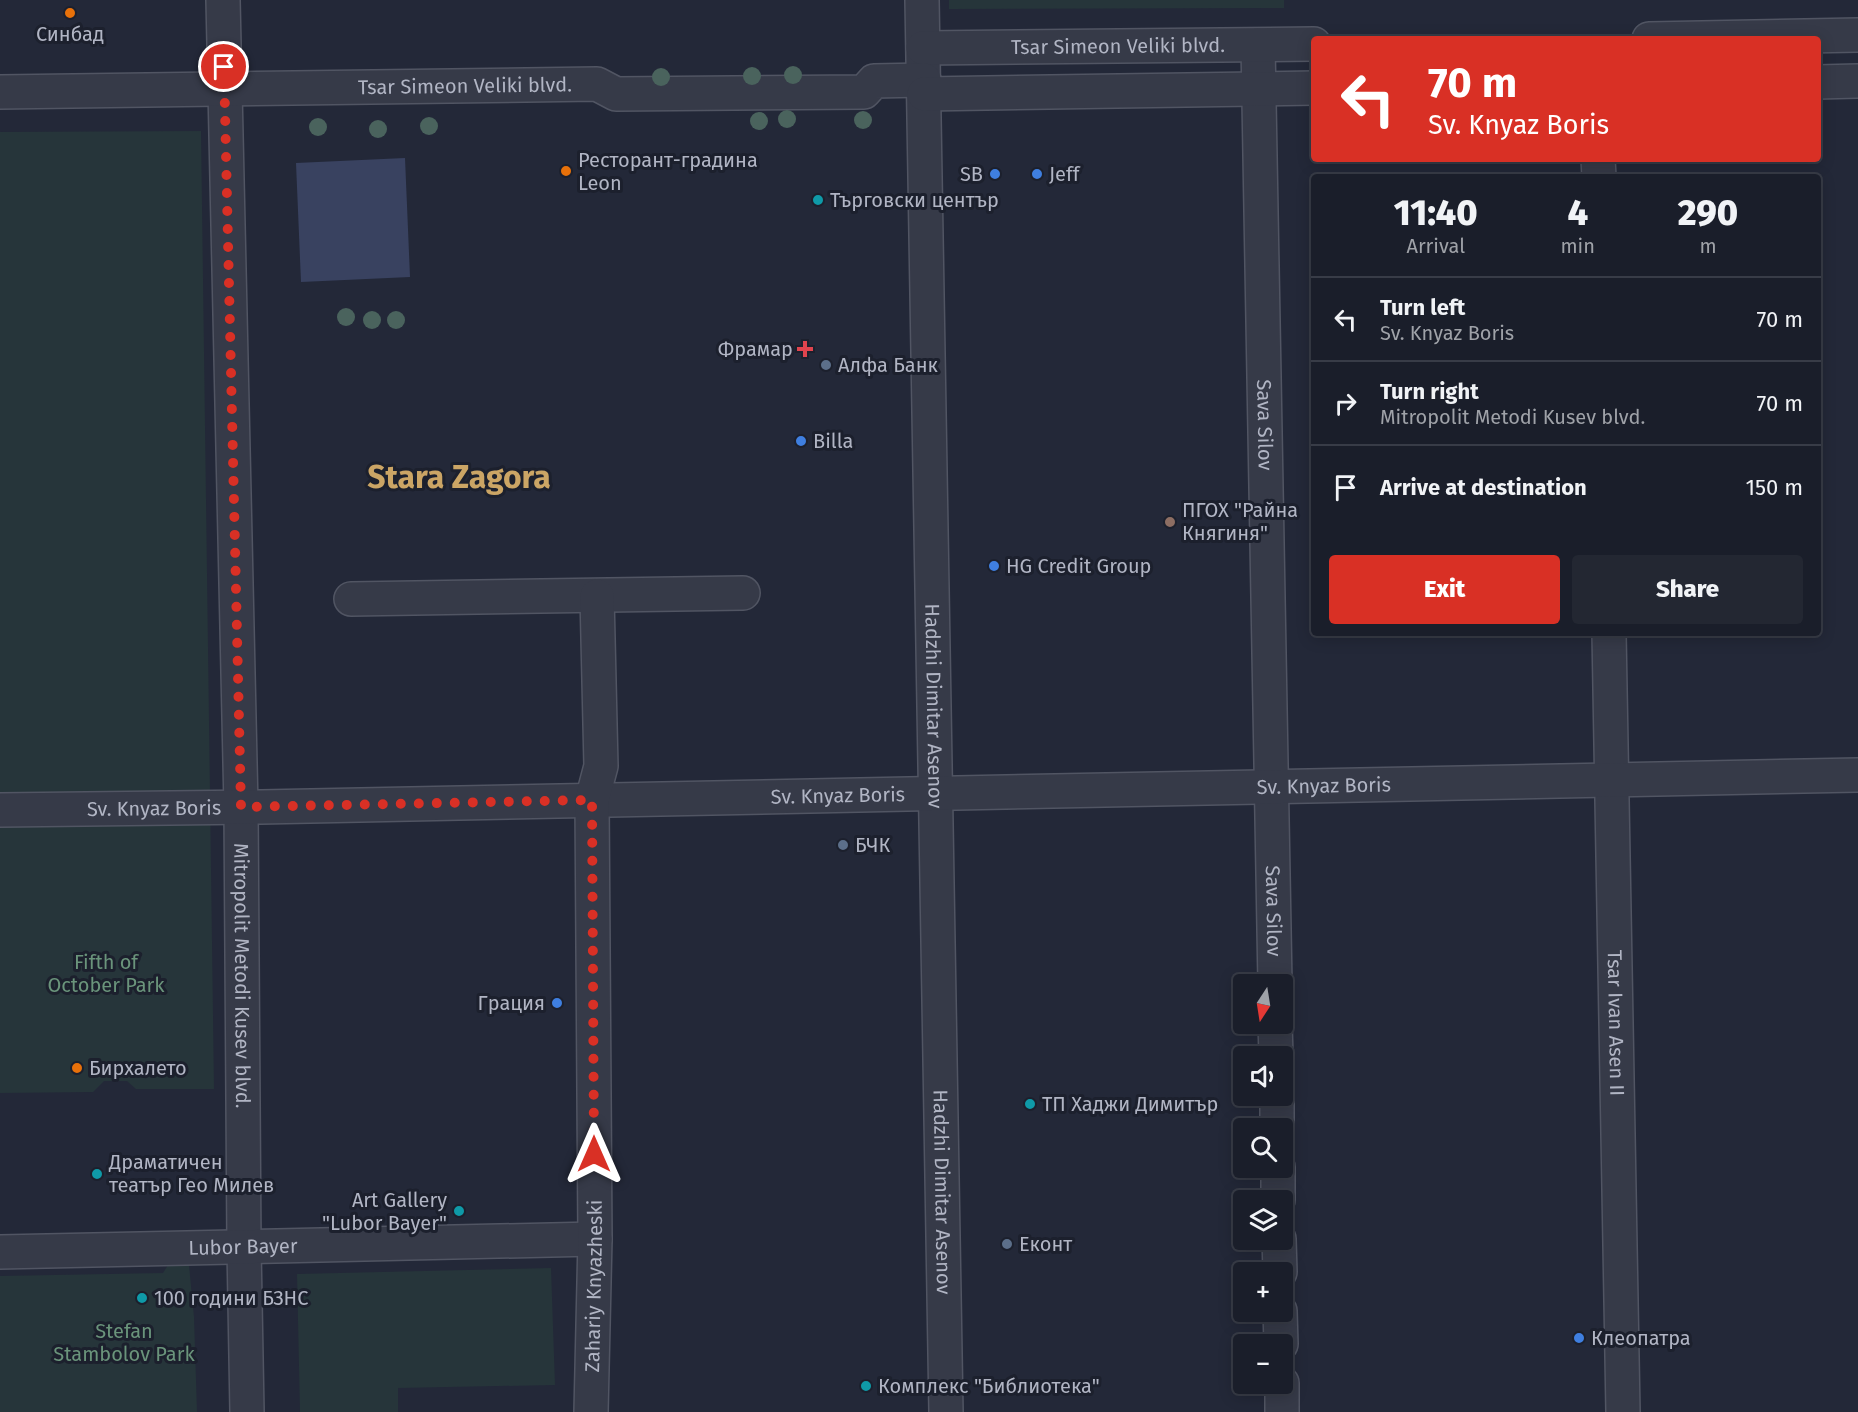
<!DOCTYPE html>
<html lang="en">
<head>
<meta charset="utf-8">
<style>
	:root { --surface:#1a1e2a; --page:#232732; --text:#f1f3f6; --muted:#9fa2a8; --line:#383c47; --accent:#d93025 }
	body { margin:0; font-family:"Fira Sans",sans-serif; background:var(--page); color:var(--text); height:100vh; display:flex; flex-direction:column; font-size:22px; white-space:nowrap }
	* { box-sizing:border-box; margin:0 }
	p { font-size:20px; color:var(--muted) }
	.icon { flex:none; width:33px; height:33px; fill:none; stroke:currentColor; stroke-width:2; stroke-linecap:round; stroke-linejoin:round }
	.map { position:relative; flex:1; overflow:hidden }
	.drawer { position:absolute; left:1311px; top:174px; width:510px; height:462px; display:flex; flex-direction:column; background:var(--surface); border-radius:6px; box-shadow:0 3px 15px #0003,0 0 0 2px var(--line) }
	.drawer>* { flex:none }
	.guide { position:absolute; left:1311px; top:36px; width:510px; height:126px; border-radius:6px; box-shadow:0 3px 15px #0003,0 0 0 2px var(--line); background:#d93025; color:#fff; overflow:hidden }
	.needle { width:39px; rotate:192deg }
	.tools { position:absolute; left:1233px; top:974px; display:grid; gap:12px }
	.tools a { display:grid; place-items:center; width:60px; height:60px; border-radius:6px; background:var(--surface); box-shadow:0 3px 15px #0003,0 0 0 2px var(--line); font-size:30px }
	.pin { position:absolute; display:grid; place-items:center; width:51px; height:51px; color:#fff; margin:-26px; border:3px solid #fff; border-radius:50%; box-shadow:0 2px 6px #0007 }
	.me { position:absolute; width:66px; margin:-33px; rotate:0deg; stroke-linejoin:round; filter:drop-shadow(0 0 4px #0008) }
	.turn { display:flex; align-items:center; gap:21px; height:126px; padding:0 18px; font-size:27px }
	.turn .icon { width:78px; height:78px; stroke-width:2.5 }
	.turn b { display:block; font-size:42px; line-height:51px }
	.eta { display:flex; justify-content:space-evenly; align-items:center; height:102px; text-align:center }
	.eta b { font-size:36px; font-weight:800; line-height:42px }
	.button { display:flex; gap:12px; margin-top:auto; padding:12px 18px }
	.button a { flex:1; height:69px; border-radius:6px; background:var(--accent); color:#fff; font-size:24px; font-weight:800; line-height:69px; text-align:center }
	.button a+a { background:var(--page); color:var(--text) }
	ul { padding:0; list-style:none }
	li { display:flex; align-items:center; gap:18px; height:84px; padding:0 18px; border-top:2px solid var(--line) }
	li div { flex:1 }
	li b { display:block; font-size:22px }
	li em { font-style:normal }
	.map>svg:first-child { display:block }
</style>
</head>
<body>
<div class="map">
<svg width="1858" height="1412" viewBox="0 0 1858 1412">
	<rect width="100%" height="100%" fill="#232838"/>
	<g fill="#26353a">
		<path d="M949,0h335v8l-335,1z"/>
		<path d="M201,131l13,958h-78l-9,-8h-23l-11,11 -93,1v-961z"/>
		<path d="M168,1265h21l5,52 3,95h-197v-136l163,-3z"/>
		<path d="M551,1268l4,117 -157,3v24h-98l-3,-138z"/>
	</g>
	<path fill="#394260" d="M405,158l5,119 -109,5 -5,-119z"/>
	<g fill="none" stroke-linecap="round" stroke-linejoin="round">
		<g stroke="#515563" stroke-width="36">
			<g id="minor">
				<path id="s1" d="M223,0l18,807 3,440 3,165"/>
				<path id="s2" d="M922,0l24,1412"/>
				<path d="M1649,39l209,-4"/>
				<path id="s3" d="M1258,45l17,939"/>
				<path id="s4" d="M923,48l391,-4"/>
				<path d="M1818,82l40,-1"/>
				<path id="s5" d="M0,92l597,-8 19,10 248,-2 10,-11 50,-1"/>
				<path d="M924,94l390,-6"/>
				<path d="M1598,159l1,18"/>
				<path d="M351,599l392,-6"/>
				<path id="s6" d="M1609,633l14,779"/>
				<path id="s7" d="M0,810l261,-3 1597,-32"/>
				<path d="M1275,1023l1,33"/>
				<path d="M1277,1095v33"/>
				<path d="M1278,1167v33"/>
				<path d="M1279,1239l1,33"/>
				<path id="s8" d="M0,1252l595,-13"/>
				<path d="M1280,1311l1,33"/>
				<path d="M1282,1383v29"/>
				<path id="s9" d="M591,1412l4,-173 -3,-439 9,-34 -4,-170"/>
			</g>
		</g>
		<use href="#minor" stroke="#363a48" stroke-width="33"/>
	</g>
	<g fill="#4a635d">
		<circle cx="793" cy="75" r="9"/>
		<circle cx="752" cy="76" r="9"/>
		<circle cx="661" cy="77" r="9"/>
		<circle cx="787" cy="119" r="9"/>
		<circle cx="863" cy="120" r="9"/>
		<circle cx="759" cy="121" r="9"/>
		<circle cx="429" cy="126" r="9"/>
		<circle cx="318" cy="127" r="9"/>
		<circle cx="378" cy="129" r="9"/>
		<circle cx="346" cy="317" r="9"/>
		<circle cx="372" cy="320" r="9"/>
		<circle cx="396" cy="320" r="9"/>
	</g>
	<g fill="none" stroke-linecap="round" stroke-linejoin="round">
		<path stroke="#d93025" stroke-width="10" stroke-dasharray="0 18" d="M224,67l17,740 351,-7 2,354"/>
	</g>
	<g fill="#e8710a" stroke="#1c202d" stroke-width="2">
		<circle cx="70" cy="13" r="6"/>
		<circle cx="566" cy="171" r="6"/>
		<circle cx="77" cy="1068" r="6"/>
	</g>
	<g fill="#3f7fe0" stroke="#1c202d" stroke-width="2">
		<circle cx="995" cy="174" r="6"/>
		<circle cx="1037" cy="174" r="6"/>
		<circle cx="801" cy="441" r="6"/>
		<circle cx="994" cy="566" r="6"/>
		<circle cx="557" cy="1003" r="6"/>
		<circle cx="1579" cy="1338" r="6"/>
	</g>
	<g fill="#0f9aa8" stroke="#1c202d" stroke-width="2">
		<circle cx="818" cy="200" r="6"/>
		<circle cx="1030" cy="1104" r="6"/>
		<circle cx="97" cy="1174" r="6"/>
		<circle cx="459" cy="1211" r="6"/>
		<circle cx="142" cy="1298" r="6"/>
		<circle cx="866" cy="1386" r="6"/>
	</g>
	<path fill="#e0444e" stroke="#1c202d" stroke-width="2" d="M802 340h6v6h6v6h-6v6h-6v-6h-6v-6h6z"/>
	<g fill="#5c6f8a" stroke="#1c202d" stroke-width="2">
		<circle cx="826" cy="365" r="6"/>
		<circle cx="843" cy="845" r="6"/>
		<circle cx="1007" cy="1244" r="6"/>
	</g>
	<circle fill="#8d6e63" stroke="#1c202d" stroke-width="2" cx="1170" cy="522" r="6"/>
	<g text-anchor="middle" stroke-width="6" stroke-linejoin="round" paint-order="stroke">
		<g font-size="20" fill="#b1b5c4" stroke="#1c202d" text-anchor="start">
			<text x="70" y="41" text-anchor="middle">Синбад</text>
			<text x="578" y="167">Ресторант-градина<tspan x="578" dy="23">Leon</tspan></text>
			<text x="983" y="181" text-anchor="end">SB</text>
			<text x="1049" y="181">Jeff</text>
			<text x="830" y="207">Търговски център</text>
			<text x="793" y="356" text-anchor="end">Фрамар</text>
			<text x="838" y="372">Алфа Банк</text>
			<text x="813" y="448">Billa</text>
			<text x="1182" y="517">ПГОХ "Райна<tspan x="1182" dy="23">Княгиня"</tspan></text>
			<text x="1006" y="573">HG Credit Group</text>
			<text x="855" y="852">БЧК</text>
			<text x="545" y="1010" text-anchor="end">Грация</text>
			<text x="89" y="1075">Бирхалето</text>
			<text x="1042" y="1111">ТП Хаджи Димитър</text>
			<text x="109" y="1169">Драматичен<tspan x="109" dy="23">театър Гео Милев</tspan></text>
			<text x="447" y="1207" text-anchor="end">Art Gallery<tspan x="447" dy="23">"Lubor Bayer"</tspan></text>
			<text x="1019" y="1251">Еконт</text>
			<text x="154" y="1305">100 години БЗНС</text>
			<text x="1591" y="1345">Клеопатра</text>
			<text x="878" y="1393">Комплекс "Библиотека"</text>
		</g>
		<g font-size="20" fill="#b1b5c4" stroke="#1c202d">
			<text dy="7" stroke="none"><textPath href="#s4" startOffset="195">Tsar Simeon Veliki blvd.</textPath></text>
			<text dy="7" stroke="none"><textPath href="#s5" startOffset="465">Tsar Simeon Veliki blvd.</textPath></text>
			<text dy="7" stroke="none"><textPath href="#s3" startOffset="380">Sava Silov</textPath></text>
			<text dy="7" stroke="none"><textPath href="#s2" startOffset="706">Hadzhi Dimitar Asenov</textPath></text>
			<text dy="7" stroke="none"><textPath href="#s7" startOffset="1324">Sv. Knyaz Boris</textPath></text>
			<text dy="7" stroke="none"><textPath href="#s7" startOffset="838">Sv. Knyaz Boris</textPath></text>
			<text dy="7" stroke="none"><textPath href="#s7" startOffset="154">Sv. Knyaz Boris</textPath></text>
			<text dy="7" stroke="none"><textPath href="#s3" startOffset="866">Sava Silov</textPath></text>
			<text dy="7" stroke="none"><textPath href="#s1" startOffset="976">Mitropolit Metodi Kusev blvd.</textPath></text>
			<text dy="7" stroke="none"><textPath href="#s6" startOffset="390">Tsar Ivan Asen II</textPath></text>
			<text dy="7" stroke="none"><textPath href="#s2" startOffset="1192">Hadzhi Dimitar Asenov</textPath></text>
			<text dy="7" stroke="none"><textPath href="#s8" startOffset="243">Lubor Bayer</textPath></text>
			<text dy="7" stroke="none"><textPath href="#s9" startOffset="126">Zahariy Knyazheski</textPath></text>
		</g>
		<g font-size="20" fill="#6a947b" stroke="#1c202d">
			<text x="106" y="969">Fifth of<tspan x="106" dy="23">October Park</tspan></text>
			<text x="124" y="1338">Stefan<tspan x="124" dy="23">Stambolov Park</tspan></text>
		</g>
		<g font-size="32" font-weight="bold" fill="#cba565" stroke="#1c202d">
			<text x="459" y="488">Stara Zagora</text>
		</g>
	</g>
</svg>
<div class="tools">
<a><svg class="needle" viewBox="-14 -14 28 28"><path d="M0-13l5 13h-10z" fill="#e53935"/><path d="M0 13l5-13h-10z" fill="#9fa2a8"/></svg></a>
<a><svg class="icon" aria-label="sound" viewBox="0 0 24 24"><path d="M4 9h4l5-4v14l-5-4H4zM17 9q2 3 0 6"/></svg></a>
<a><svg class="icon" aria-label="search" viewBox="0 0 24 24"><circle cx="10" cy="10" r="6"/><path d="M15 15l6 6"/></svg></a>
<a><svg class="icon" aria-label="layers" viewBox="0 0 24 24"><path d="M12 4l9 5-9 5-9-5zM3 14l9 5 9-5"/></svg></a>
<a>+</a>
<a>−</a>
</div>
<div class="pin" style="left:224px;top:67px;background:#d93025"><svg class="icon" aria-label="arrive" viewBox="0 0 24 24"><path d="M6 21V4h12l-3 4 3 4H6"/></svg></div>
<svg class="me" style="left:594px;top:1154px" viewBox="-20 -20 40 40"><path d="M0-17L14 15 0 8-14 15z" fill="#d93025" stroke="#fff" stroke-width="4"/></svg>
<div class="guide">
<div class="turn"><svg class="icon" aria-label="left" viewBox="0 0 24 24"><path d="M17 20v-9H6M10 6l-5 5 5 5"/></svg><div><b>70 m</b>Sv. Knyaz Boris</div></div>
</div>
<section class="drawer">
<div class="eta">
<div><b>11:40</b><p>Arrival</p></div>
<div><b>4</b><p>min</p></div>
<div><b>290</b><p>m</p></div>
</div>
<ul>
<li><svg class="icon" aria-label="left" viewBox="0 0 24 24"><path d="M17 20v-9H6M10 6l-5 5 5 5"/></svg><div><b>Turn left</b><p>Sv. Knyaz Boris</p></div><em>70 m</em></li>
<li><svg class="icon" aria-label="right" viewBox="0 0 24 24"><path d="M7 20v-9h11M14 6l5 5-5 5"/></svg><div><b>Turn right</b><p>Mitropolit Metodi Kusev blvd.</p></div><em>70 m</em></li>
<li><svg class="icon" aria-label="arrive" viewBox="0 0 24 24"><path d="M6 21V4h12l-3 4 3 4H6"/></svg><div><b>Arrive at destination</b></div><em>150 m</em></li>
</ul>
<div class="button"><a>Exit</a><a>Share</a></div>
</section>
</div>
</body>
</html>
